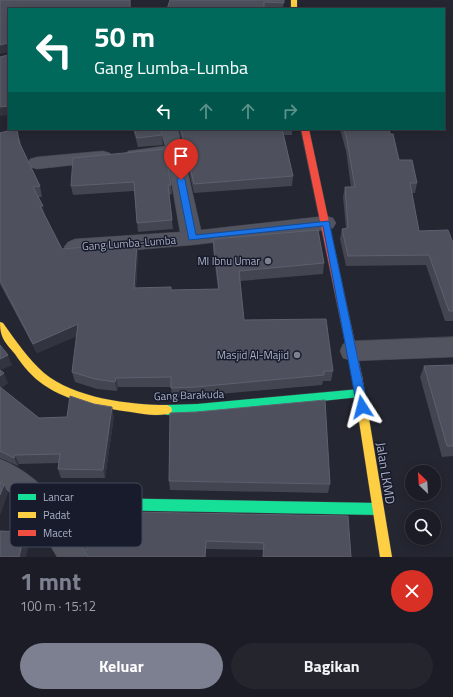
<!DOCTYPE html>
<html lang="id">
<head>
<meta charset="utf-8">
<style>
	:root { --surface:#1b1c25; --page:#24252d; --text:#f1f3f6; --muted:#a0a1a7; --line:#393a42; --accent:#7c8091 }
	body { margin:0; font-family:"Titillium Web",sans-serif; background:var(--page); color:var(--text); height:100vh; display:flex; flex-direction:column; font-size:15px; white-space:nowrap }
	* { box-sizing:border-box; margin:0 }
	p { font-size:13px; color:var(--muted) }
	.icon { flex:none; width:22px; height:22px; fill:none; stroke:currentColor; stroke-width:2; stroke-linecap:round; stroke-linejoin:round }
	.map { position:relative; height:557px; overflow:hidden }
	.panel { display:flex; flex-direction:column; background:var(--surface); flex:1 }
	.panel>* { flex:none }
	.banner { position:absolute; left:8px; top:8px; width:437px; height:122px; border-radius:0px; box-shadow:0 2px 10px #0003,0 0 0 1px var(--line); background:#00695c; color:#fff; overflow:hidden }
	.needle { width:26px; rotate:335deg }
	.fabs { position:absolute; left:405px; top:465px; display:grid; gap:8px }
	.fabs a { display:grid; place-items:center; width:36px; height:36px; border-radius:50%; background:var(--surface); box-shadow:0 2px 10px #0003,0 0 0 1px var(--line); font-size:20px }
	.pin { position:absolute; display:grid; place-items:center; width:34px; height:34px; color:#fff; margin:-41px -17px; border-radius:50% 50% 50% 0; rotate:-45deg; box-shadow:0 0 4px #0007 }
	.pin .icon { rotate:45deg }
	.me { position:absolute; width:44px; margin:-22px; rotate:351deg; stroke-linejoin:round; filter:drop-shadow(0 0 3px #0008) }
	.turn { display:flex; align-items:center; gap:14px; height:84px; padding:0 20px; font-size:18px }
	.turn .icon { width:52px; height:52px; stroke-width:2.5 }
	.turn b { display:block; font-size:28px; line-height:34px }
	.lanes { display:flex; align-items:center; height:38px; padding:0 20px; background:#0003; justify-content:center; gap:20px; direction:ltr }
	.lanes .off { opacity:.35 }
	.round { display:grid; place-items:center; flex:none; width:42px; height:42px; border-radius:21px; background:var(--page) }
	.head { display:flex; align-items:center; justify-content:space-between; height:68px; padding:0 20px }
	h1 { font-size:24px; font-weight:700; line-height:30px; color:var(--accent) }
	.cta { display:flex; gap:8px; margin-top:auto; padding:8px 20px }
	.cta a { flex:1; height:46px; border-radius:24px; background:var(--accent); color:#fff; font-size:16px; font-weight:700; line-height:46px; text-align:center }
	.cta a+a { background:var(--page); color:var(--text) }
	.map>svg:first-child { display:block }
</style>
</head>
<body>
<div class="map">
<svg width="453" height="557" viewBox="0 0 453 557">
	<rect width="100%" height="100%" fill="#242631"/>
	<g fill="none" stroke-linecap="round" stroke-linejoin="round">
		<g stroke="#40424b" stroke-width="1">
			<g id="street">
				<path d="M160,129h18l23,101 125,-14 7,2 3,5 -3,5 -7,2 -134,15 -117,10 -7,-3 -4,-5 4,-5 7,-3 105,-7 -13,-75 -32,4 -7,-2 -2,-4 2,-4 37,-5z"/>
				<path d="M103,151l7,2 2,4 -2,4 -73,8 -7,-2 -2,-4 2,-4 7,-2z"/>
				<path d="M453,337v20l-101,4 -9,-3 -3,-7 3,-7 9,-3z"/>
				<path d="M0,459c42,16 72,57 89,98h-32c-15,-25 -30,-56 -57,-71z"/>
			</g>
		</g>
		<g stroke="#40424b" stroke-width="1">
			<g id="fast">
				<path d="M360,389l4,1 1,3 -1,3 -4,1 -163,17 -30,1 -4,-2 -1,-3 1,-3 4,-2 30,-1z"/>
				<path d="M40,497l338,6 4,2 2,4 -2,4 -4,2 -338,-6 -4,-2 -2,-4 2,-4z"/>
			</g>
		</g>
		<g stroke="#40424b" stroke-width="1">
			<g id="slow">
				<rect x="291" y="0" width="6" height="9"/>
				<path d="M0,322l3,1c13,18 25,36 41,50 30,25 85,32 123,32l4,2 1,3 -1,3c-12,4 -28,1 -40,-1 -29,-4 -62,-10 -87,-27 -12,-8 -21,-19 -29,-31 -10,-12 -15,-16 -15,-32z"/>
				<path d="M357,372l4,1 1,3 30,181h-12l-28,-181 1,-3z"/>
			</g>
		</g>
		<g stroke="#40424b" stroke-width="1">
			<path id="jam" d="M301,129h8l53,247 -1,3 -4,1 -4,-1 -1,-3z"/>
		</g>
		<use href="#street" fill="#525560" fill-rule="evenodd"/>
		<use href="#fast" fill="#16e098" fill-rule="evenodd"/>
		<use href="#slow" fill="#ffcf43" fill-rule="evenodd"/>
		<use href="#jam" fill="#f24e42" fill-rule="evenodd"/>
	</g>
	<g fill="#434651">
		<path d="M284,0l-1,9h-116z"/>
		<path d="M133,129h28l1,6 1,10 -25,2z"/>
		<path d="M179,129h113v6h-8l9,41 -1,10 -98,7z"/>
		<path d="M340,129h49l10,31 18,23 -2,10h-3l7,38 34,12v78h-8l-19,-56 -80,1 -6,-27 2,-10h4l-3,-32 2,-10h6l-5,-36z"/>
		<path d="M0,133l20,6 1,7 19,40 2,11h-4l7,19 17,33 75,-6 1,11 -2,34 35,-1v3l47,-1 -5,-40v-10l111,24 -1,11 -83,7 4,39 89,51 -2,10h-8l-1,4 -125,11 -25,1 -1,-10h-53l-1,4 -20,-2 -22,-7 -3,-10 5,-36 -40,17 -37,-69z"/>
		<path d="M165,149l6,36 1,9 -3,1 4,34 -35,3 -4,-41 -61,4 -2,-9z"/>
		<path d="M0,345l12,20 -12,5 8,13 -7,5 38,30 75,-2 -9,62h-44l-3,-9 1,-6 -40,1 -1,2 -18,-8z"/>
		<path d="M453,365v91l-11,1 -22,-80 4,-11z"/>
		<path d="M169,481l161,3 -2,9 -158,-3z"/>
		<path d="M78,511l273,46h-88l1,-7 -58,-1v8h-119l-3,-6 3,-2 -12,-25z"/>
	</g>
	<g fill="#32343f">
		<rect x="130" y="0" width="1" height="9"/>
		<path d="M8,43l1,9 -9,2v-9z"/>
		<path d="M9,106v9l-9,1v-9z"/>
		<path d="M40,206h3l2,10 -2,1z"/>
		<path d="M137,243l1,11 -3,44 -1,-10z"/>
		<path d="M78,324l3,10 -44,19 -4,-9z"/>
		<path d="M8,355l4,10 -12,5v-11z"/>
		<path d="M4,373l4,10 -8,6v-13z"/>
		<path d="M116,378l2,9 -1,4 -2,-9z"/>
		<path d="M112,407l2,9 -9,62 -2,-8z"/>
		<path d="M15,455l4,9 -1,2 -4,-8z"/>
		<path d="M4,485l4,8 -8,23v-21z"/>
		<path d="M25,532l5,8 -4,17h-7z"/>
		<path d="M206,541v16h-1z"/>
	</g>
	<g fill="#4e515d" stroke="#5d606e">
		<path d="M0,0h130v9h-121v97l-9,1v-50l8,-2v-12l-8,2z"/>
		<path d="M170,0h114v3l-20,-1v7h-97z"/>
		<path d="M15,129h2l2,13 21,44 -7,1 10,19h-3l22,43 75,-6 -3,45 37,-1v3l48,-1 -6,-50 105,-9 6,33 -85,8 5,49 82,-1 7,52h-9v4l-128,12 -25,1v-11l-55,1 -1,4 -20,-3 -23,-7 6,-48 -45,20 -33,-64v-147z"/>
		<path d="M134,129h27l1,6 -25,3z"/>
		<path d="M181,129h101l11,47 -99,8z"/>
		<path d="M344,129h45l1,5h3l6,26h13l5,23h-7l9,48 29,-1 5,13v68h-4l-20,-56 -81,1 -6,-27 6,-1 -3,-41h10l-8,-46z"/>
		<path d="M165,149l6,36h-3l4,35 -35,3 -3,-41 -63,4 2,-28z"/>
		<path d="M0,345l8,10 -8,4z"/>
		<path d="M453,365v81h-6l-23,-80z"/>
		<path d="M0,370l4,3 -4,3z"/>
		<path d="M0,387l39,31 28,-1 3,-21 24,8 18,3 -9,63 -45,-1 2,-15 -45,1 -1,3 -14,-7z"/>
		<path d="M325,400l5,84 -161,-3 1,-68 26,-1z"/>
		<path d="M0,482l4,3 -4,10z"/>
		<path d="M78,511l270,5 3,41h-88l1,-14 -58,-2 -1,16h-117l-4,-6 3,-2 -12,-25z"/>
		<path d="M0,531l25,1 -6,25h-19z"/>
	</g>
	<path fill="#1a73e8" stroke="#114b97" d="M178,178h6l1,2 11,55 133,-14 39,186 -2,4h-7l-2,-4 -34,-181 -134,14 -12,-60z"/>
	<g fill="#7c8091" stroke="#171b2c" stroke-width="1.5">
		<circle cx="268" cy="261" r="4"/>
		<circle cx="297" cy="355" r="4"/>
	</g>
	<g text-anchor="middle" stroke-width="3" stroke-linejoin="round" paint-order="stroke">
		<g font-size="11" fill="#abb0c5" stroke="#171b2c">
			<text transform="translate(129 243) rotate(-4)" y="4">Gang Lumba-Lumba</text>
			<text transform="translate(189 395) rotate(-2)" y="4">Gang Barakuda</text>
		</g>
		<g font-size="11" fill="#abb0c5" stroke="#171b2c" text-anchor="end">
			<text x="260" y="265">MI Ibnu Umar</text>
			<text x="289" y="359">Masjid Al-Majid</text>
		</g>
		<g font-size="13" fill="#abb0c5" stroke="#171b2c">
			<text transform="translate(386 473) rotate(81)" y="5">Jalan LKMD</text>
		</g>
	</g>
	<rect x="10" y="483" width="132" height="64" rx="6" fill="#171b2c" stroke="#43485a" stroke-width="1"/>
	<rect x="18" y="494" width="18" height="6" fill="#16e098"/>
	<rect x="18" y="512" width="18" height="6" fill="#ffcf43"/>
	<rect x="18" y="530" width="18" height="6" fill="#f24e42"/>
	<g font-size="11" fill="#abb0c5">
		<text x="43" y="501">Lancar</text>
		<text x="43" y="519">Padat</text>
		<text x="43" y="537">Macet</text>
	</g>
</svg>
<div class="fabs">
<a><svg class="needle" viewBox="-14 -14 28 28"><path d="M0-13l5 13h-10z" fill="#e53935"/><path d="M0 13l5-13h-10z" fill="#a0a1a7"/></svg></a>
<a><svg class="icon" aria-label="search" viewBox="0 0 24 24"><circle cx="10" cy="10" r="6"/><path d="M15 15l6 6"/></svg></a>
</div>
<div class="pin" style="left:181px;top:180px;background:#d93025"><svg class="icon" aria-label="arrive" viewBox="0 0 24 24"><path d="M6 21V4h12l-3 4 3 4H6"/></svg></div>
<svg class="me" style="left:362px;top:407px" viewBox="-20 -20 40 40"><path d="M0-17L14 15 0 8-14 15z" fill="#1a73e8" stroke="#fff" stroke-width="4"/></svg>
<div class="banner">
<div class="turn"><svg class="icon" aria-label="left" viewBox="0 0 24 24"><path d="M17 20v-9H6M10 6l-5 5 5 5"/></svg><div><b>50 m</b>Gang Lumba-Lumba</div></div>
<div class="lanes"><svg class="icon" aria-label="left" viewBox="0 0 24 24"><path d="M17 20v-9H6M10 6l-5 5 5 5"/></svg><svg class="icon off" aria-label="ahead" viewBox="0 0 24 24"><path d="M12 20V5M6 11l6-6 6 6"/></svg><svg class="icon off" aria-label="ahead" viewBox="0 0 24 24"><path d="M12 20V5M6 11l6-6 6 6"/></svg><svg class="icon off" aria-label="right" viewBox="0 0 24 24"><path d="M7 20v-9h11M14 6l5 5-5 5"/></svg></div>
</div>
</div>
<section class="panel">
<div class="head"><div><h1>1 mnt</h1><p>100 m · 15:12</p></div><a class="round" style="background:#d93025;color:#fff"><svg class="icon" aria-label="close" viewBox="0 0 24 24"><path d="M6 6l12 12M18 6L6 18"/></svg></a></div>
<div class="cta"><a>Keluar</a><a>Bagikan</a></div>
</section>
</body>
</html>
